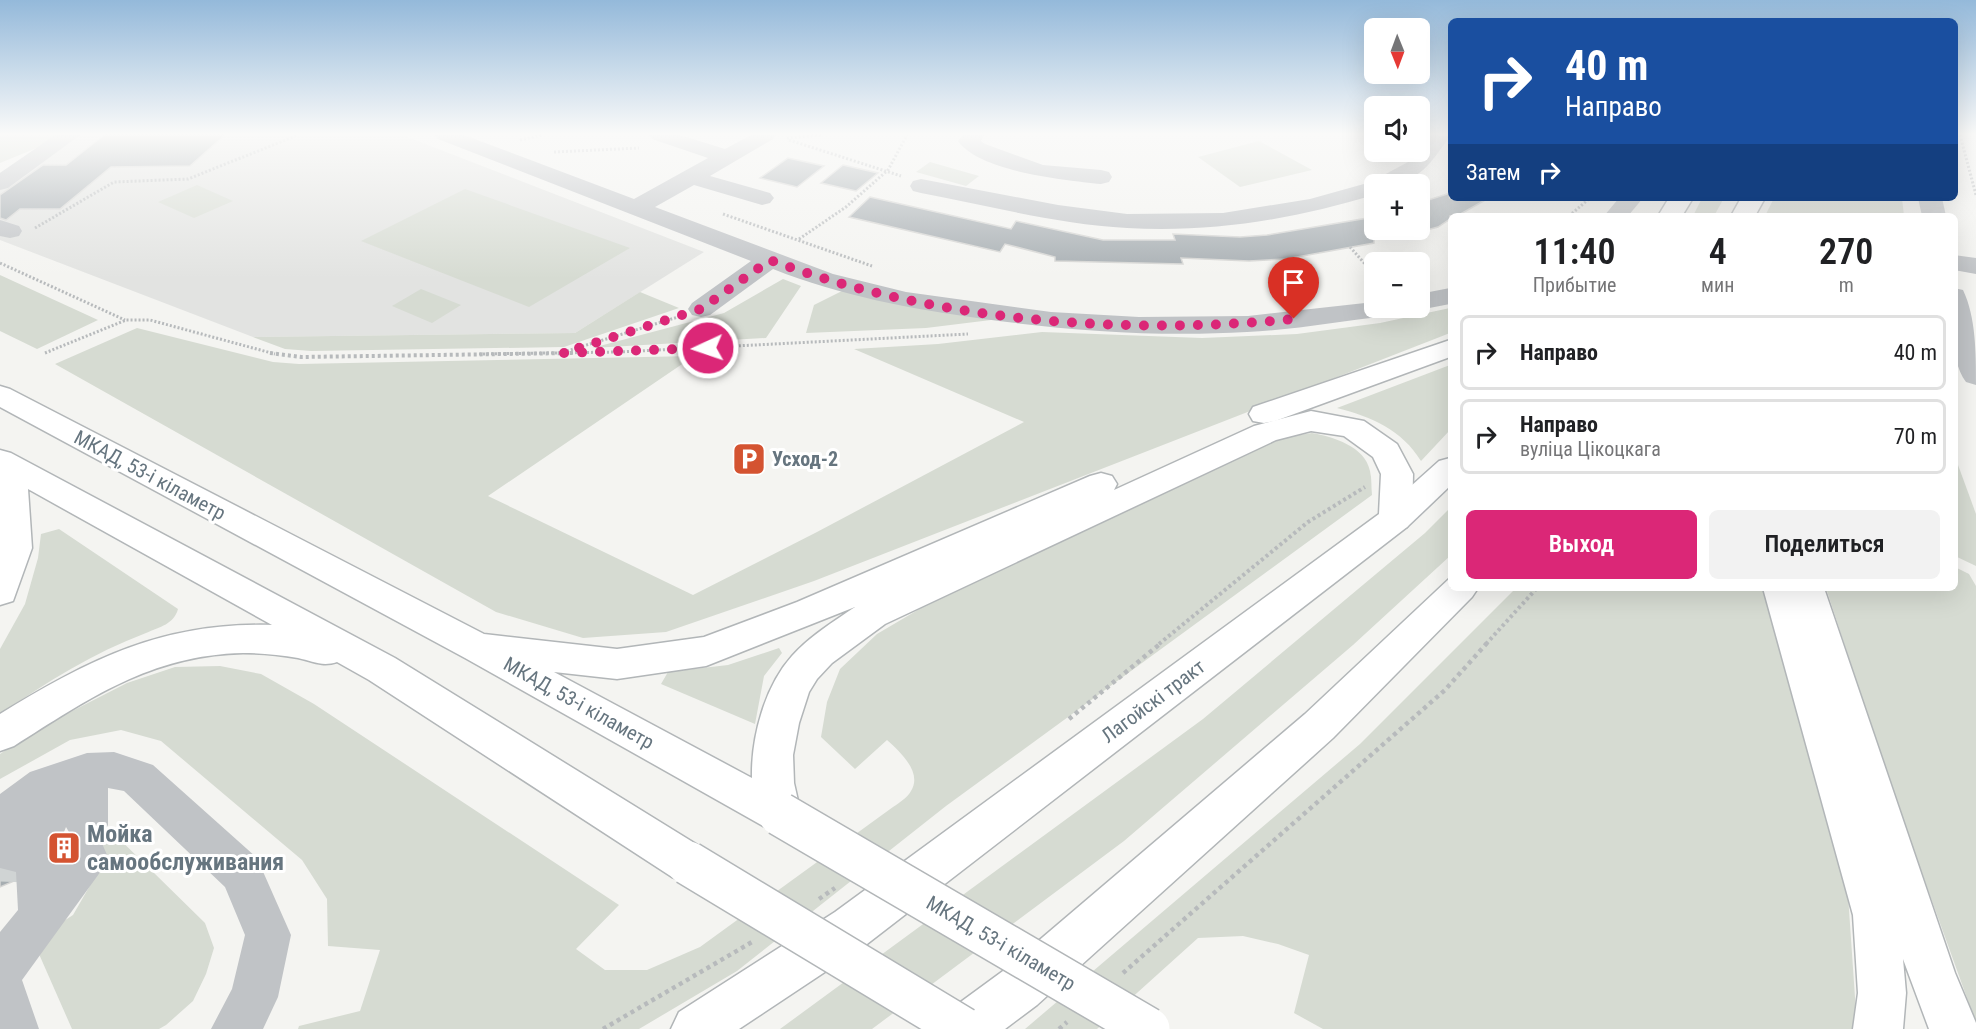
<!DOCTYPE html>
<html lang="ru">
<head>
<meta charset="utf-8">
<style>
	:root { --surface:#fff; --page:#f2f2f2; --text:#202124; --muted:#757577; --line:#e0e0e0; --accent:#db2777 }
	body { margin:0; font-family:"Roboto Condensed",sans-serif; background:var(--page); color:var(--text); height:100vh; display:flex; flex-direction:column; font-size:22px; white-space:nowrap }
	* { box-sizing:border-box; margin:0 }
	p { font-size:20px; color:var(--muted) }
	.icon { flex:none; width:33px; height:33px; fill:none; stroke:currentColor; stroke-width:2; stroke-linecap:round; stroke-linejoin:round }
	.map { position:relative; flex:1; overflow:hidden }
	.panel { position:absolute; left:1448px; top:213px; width:510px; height:378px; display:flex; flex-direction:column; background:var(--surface); border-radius:9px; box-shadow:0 6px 24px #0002 }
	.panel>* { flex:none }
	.guide { position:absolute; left:1448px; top:18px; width:510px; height:183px; border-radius:9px; box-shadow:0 6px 24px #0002; background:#1a4fa0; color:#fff; overflow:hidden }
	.needle { width:39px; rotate:179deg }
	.buttons { position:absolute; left:1364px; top:18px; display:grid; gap:12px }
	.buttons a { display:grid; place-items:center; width:66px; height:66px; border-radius:9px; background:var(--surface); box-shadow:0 6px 24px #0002; font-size:30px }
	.pin { position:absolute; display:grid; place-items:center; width:51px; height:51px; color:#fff; margin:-62px -26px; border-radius:50% 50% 50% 0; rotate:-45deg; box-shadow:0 0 6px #0007 }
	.pin .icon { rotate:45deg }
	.me { position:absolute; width:66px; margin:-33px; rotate:267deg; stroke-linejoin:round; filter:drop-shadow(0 0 4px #0008) }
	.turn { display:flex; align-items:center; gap:21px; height:126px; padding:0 18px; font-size:27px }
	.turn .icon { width:78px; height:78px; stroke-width:2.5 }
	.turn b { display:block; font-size:42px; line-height:51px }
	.then { display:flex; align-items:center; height:57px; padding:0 18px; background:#0003; gap:12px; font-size:22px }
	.eta { display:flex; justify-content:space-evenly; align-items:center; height:102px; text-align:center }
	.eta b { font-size:36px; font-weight:600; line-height:42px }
	.cta { display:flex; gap:12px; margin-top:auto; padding:12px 18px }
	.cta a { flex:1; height:69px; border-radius:9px; background:var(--accent); color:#fff; font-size:24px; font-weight:600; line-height:69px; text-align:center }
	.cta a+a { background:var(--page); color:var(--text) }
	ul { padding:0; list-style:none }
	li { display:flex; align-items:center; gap:18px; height:75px; margin:0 12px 9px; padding:0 6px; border:3px solid var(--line); border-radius:9px }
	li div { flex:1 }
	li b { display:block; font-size:22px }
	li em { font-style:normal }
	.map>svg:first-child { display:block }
</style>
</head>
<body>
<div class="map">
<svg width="1976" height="1029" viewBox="0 0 1976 1029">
	<rect width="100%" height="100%" fill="#f4f4f1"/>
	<path fill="#e2e3e1" d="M57,135h345l302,117 -129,81 -322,4 -253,-97v-67z"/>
	<g fill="#d6dbd2">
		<path d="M0,135h57l-18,12 -39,16z"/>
		<path d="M1259,141l53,29 -72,17 -42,-30z"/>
		<path d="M930,162l49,14 -13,10 -50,-14z"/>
		<path d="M197,185l36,16 -39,17 -36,-16z"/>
		<path d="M465,189l165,59 -101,59 -168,-66z"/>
		<path d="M1702,198h22l-10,18h-21z"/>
		<path d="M1774,198h128l2,18h-139z"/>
		<path d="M0,275l98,45 -61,29 -37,-18z"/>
		<path d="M783,279l18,7 -35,52 -174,10 132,-35z"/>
		<path d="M421,289l40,16 -29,18 -40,-17z"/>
		<path d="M844,290l155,29 -73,9 -120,5 8,-28z"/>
		<path d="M640,292l39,16 -115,39 -253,4 -26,-2 -32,-12 322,-4z"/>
		<path d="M1450,308v25l-636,248 -148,51 -83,6 -87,-26 -441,-248 82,-36 136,34 26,2 395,-8 -206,140 205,99 124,-63 207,-110 -170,-73 84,-5 104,-12 160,6 95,-4 83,-11z"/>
		<path d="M1450,365v65l-29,31c-19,-31 -49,-44 -84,-53z"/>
		<path d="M1312,433c21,4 53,13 58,38 2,8 1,16 2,24l-426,311 -209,165 -98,58h-341l1,-3 61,-15 20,-61 -52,-4 -1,-47 -25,-39 -141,-119 -40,-11 -51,10 -70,39v-25l33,-23 94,-48 48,-16 45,-1 41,8 53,30 305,201 -43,44 29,21h42l53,-23 193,-140c6,-4 15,-10 18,-16 12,-19 -12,-40 -24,-51l-32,29 -34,-32 6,-35 13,-33 37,-35 85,-50 313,-145z"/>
		<path d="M1954,454l22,60v52l-21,-10z"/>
		<path d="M1450,508v48l-97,89 -229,196 -252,188h-92l423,-310 222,-186z"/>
		<path d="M59,529l119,80c-4,15 -18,18 -32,24 -53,20 -99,49 -146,81v-65l25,-45 13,-46 3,-24z"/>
		<path d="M1955,567l14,7 7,12v437l-85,-236 -65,-199h128z"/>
		<path d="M1516,588h246l86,307 8,117 -4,17h-529l-29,-16 15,-58 -31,-11 -35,-8 -45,2 -101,91h-72l335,-285z"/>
		<path d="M779,648l3,5 -18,23 -9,48 -94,-40 7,-12 60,-7z"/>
		<path d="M100,820l105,103 9,25 -8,26 -13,27 -27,24 -7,4h-87l-37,-84 18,-17 20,-13 30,-52 -4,-14z"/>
	</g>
	<g fill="#a6adb1" stroke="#d5d5d3" stroke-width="1.5">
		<path d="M104,135h121l-35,31 -79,1 -51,42h-40l-14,11 -6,-2v-23l43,-30h23z"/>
		<path d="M788,158l36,8 -27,21 -37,-9z"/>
		<path d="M843,165l35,8 -22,18 -35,-8z"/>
		<path d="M1450,193v5h39l-32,18h-7v3l-12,8 -19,5v-29z"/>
		<path d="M870,197l141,32 5,-8 87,19h72l-2,-6 67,3 27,-2 107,-18v26l-88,16 -37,2 -68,-3 2,6 -128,-3v-4l-50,-13 -5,8 -151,-35z"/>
		<path d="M0,870l14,4v7l-14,6z"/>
	</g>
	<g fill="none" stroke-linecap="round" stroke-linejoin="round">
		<path stroke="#d0d4d4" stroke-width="43" stroke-dasharray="43 21" stroke-linecap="butt" d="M13,882l1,-29"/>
		<g stroke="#b1b5b8" stroke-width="3">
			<g id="major">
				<path d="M1669,198h24l-11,18h-24z"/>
				<path d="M1741,198h24l-10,18h-24z"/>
				<path d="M1450,458v28l-43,41 -12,4 -12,-4 -5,-8 5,-8 56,-50z"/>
			</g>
		</g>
		<g stroke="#b2b6b8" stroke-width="3">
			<g id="highway">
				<path d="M1450,340v17l-175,64 -11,2 -11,-2 -4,-7 4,-7z"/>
				<path d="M0,386l10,3 474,245 133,15 87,-12 93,-35 293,-126 11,-3 11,3 5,8 -3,6 140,-64 57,-15 53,10 33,23 16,30 -1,45 -5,8 -540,417 -128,85h-68l8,-17 156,-100 544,-398 2,-40 -8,-17 -29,-21 -33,-5 -35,9 -391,184 -53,39 -15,16 -8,13 -10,31 -6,32 1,28 7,31 -6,13 -15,6 -15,-6 -300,-169 -465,-251zM855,607c-22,15 -45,29 -63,49 -27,30 -41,81 -40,122l-198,-106 63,7 89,-13z"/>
				<path d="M0,450l11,3 384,205 309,191 6,14 -6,14 -16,6 -16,-6 -303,-197 -32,-18c-15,5 -25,-1 -39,-4 -18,-3 -37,-5 -55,-5 -92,2 -155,46 -229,93l-14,5v-37c90,-55 163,-92 272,-89l-244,-136 4,59 -19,53 -13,4z"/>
				<path d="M1450,578v10h28l-6,9 -139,141 -296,267 -32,24h-66l8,-17 56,-41 302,-257z"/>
				<path d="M1763,588h61l131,385 21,50v6h-47l-26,-70 3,34 -3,36h-50l5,-36 -5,-78z"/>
			</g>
		</g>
		<g stroke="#b7babc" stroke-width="3" stroke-dasharray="2 2" stroke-linecap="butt">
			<path d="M1960,135l16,60"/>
			<path d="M787,138l35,-3"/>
			<path d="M520,140l23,-5"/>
			<path d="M789,140l112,36"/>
			<path d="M554,152l85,-4"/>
			<path d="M723,214l149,52"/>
			<path d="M1569,216l21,-18"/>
			<path d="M35,228l79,-46 74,-3 110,-44"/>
			<path d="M799,239l47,-32 42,-37 19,-35"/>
			<path d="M1350,247l24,27"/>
			<path d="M0,263l125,57"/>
			<path d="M567,351l111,-34"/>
			<path d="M45,353l81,-33h24l125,34"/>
			<path d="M479,354l140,-2 349,-18"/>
		</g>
		<g stroke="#b7babc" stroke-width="4" stroke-dasharray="3 3" stroke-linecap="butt">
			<path d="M270,353l31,4 273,-4"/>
			<path d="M1159,644l149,-122 57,-35"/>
			<path d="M1486,644l51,-56"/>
		</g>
		<g stroke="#b7babc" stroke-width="4.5" stroke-dasharray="4 4" stroke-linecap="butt">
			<path d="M1069,719l92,-76"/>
			<path d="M819,899l16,-11"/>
			<path d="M1123,973l322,-283 42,-47"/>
			<path d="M603,1029l149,-87"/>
			<path d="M1059,1029l8,-7"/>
		</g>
		<g fill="#c0c3c6" fill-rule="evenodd">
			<path d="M55,135h25l-72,53 -8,2v-17z"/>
			<path d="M434,135h30l170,64 74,-41 -56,-19 -3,-4h31l45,14 26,-14h25l-3,4 -63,37 60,17 4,5 -4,5 -8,2 -68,-20 -39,22 178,67 73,18 145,20 88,5 109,-1 126,-14v6h26l-4,6 -9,2c-46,5 -93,14 -140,16 -88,5 -176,-1 -263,-13 -72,-10 -143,-23 -211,-50l-63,46 -9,2 -9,-2 -4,-6 4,-6 59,-42 -313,-122z"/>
			<path d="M963,135h21l-3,6 4,3 58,21 58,5 8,2 3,5 -3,5 -8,2c-36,-4 -121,-12 -143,-43z"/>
			<path d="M1430,135l20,1c-24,34 -32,48 -76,48v11c-80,24 -162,38 -247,33 -69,-4 -138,-22 -206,-35l-8,-2 -3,-5 3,-5 8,-2 137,26 69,9 96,-1 87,-14 61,-17 37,-20z"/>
			<path d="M1619,198h24l-15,18h-24z"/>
			<path d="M1918,198h24l4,18h-24z"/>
			<path d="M0,220l19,6 3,5 -3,5 -9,2 -10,-2z"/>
			<path d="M1954,255l22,3v16l-22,-4z"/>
			<path d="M1450,288v16l-31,6 -9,-2h9v-14z"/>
			<path d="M1954,288l9,2c13,27 13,64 13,95l-10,-3c-18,-25 -12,-64 -12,-94z"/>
			<path d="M114,752l39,13 104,93 34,77 -13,62 -15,32h-52l21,-40 13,-54 -20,-48 -101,-96 -16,-3v37l-8,14 8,18 -7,14 -79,109 17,49h-39v-97l18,-22 -2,-38 -16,-4v-74l30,-22 57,-19zM66,827l7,12 -17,22 -2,-4z"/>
		</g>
		<use href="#major" fill="#fff" fill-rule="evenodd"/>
		<use href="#highway" fill="#fff" fill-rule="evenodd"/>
		<g stroke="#b2b6b8" stroke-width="46" stroke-linecap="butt">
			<g id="highway-bridge">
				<path d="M780,814l368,215"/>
				<path d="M688,863l275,166"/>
			</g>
		</g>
		<use href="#highway-bridge" stroke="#fff" stroke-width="43"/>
	</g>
	<linearGradient id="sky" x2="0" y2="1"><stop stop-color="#94b9da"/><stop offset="0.48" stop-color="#fafaf9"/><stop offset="1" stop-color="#fafaf9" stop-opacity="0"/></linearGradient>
	<rect width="1976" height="279" fill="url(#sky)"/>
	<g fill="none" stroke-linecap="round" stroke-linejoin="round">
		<path stroke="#db2777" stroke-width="10" stroke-dasharray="0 18" d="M708,348l-145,5 138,-44 69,-49c161,61 352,76 524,59"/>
	</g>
	<defs>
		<g id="parking-square" transform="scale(1.725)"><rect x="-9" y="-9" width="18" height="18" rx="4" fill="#d45331" stroke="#fff"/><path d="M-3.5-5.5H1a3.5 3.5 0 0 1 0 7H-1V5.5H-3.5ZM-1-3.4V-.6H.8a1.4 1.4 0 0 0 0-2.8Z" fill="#fff"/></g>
		<g id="building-square" transform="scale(1.725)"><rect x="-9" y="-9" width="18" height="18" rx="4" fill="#d45331" stroke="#fff"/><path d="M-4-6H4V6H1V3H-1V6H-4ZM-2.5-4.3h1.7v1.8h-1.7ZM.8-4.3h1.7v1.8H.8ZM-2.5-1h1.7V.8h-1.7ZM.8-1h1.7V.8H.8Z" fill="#fff"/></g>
	</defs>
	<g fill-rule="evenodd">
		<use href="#parking-square" x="749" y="459"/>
		<use href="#building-square" x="64" y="848"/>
	</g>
	<g text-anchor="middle" stroke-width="6" stroke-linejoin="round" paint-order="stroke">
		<g font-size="20" font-weight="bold" fill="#66757f" stroke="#fff" text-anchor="start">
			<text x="772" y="466">Усход-2</text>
		</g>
		<g font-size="20" fill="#66757f" stroke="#fff">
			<text transform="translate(150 475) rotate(28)" y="7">МКАД, 53-і кіламетр</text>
			<text transform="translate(1153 701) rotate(-37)" y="7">Лагойскі тракт</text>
			<text transform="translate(579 703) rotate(29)" y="7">МКАД, 53-і кіламетр</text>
			<text transform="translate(1001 943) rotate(30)" y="7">МКАД, 53-і кіламетр</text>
		</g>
		<g font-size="24" font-weight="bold" fill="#66757f" stroke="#fff" text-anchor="start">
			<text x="87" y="842">Мойка<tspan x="87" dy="28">самообслуживания</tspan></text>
		</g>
	</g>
</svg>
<div class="buttons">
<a><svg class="needle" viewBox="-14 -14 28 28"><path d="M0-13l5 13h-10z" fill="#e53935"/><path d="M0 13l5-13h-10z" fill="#757577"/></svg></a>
<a><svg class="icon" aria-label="sound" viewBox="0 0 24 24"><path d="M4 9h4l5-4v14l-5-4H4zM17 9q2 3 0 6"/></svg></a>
<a>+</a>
<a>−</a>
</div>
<div class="pin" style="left:1294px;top:319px;background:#d93025"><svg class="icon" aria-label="arrive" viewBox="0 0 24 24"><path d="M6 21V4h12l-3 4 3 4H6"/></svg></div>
<svg class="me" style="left:708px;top:348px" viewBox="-20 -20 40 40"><circle r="17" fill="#db2777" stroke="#fff" stroke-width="3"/><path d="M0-11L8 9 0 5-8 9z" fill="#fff"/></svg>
<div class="guide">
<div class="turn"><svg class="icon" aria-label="right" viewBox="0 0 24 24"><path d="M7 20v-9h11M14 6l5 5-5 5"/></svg><div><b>40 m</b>Направо</div></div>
<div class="then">Затем<svg class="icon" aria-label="right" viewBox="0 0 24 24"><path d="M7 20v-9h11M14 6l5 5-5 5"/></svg></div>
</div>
<section class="panel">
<div class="eta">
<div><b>11:40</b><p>Прибытие</p></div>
<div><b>4</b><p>мин</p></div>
<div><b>270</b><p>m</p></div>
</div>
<ul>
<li><svg class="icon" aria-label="right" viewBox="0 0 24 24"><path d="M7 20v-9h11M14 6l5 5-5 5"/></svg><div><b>Направо</b></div><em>40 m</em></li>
<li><svg class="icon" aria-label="right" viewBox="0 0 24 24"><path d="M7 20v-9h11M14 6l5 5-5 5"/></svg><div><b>Направо</b><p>вуліца Цікоцкага</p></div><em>70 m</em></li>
</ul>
<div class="cta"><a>Выход</a><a>Поделиться</a></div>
</section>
</div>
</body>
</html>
